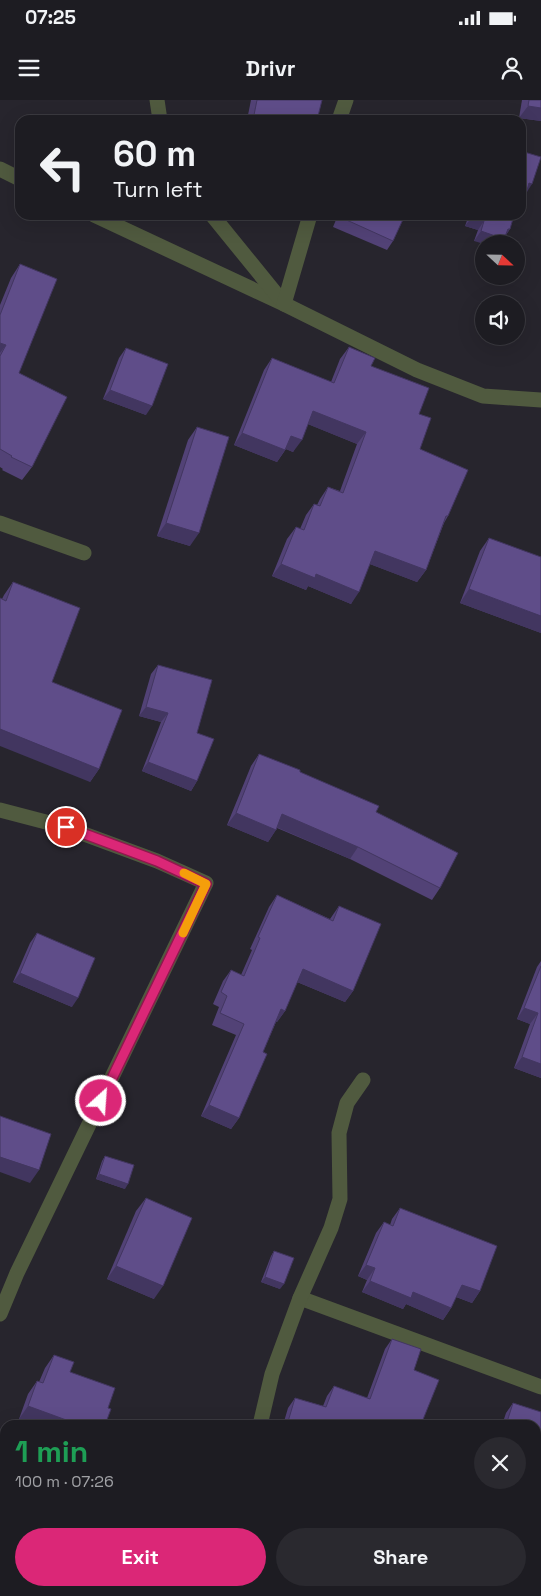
<!DOCTYPE html>
<html lang="en">
<head>
<meta charset="utf-8">
<style>
	:root { --surface:#1d1c22; --page:#2a292f; --text:#f1f3f6; --muted:#a0a1a5; --line:#3b3a40; --accent:#db2777 }
	body { margin:0; font-family:"Space Grotesk",sans-serif; background:var(--page); color:var(--text); height:100vh; display:flex; flex-direction:column; font-size:19px; white-space:nowrap }
	* { box-sizing:border-box; margin:0 }
	p { font-size:16px; color:var(--muted) }
	.icon { flex:none; width:28px; height:28px; fill:none; stroke:currentColor; stroke-width:2; stroke-linecap:round; stroke-linejoin:round }
	.map { position:relative; flex:1; overflow:hidden }
	.side { position:absolute; left:0px; top:1320px; width:541px; height:176px; display:flex; flex-direction:column; background:var(--surface); border-radius:15px 15px 0 0; box-shadow:0 5px 20px #0002,0 0 0 1px var(--line) }
	.side>* { flex:none }
	.banner { position:absolute; left:15px; top:15px; width:511px; height:105px; border-radius:15px; box-shadow:0 5px 20px #0002,0 0 0 1px var(--line); background:#1d1c22; color:var(--text); overflow:hidden }
	.needle { width:32px; rotate:112deg }
	.controls { position:absolute; left:475px; top:135px; display:grid; gap:10px }
	.controls a { display:grid; place-items:center; width:50px; height:50px; border-radius:50%; background:var(--surface); box-shadow:0 5px 20px #0002,0 0 0 1px var(--line); font-size:25px }
	.pin { position:absolute; display:grid; place-items:center; width:42px; height:42px; color:#fff; margin:-21px; border:2px solid #fff; border-radius:50%; box-shadow:0 1px 5px #0007 }
	.me { position:absolute; width:55px; margin:-28px; rotate:26deg; stroke-linejoin:round; filter:drop-shadow(0 0 4px #0008) }
	.turn { display:flex; align-items:center; gap:18px; height:105px; padding:0 15px; font-size:22px }
	.turn .icon { width:65px; height:65px; stroke-width:2.5 }
	.turn b { display:block; font-size:35px; line-height:42px }
	.round { display:grid; place-items:center; flex:none; width:52px; height:52px; border-radius:26px; background:var(--page) }
	.head { display:flex; align-items:center; justify-content:space-between; height:85px; padding:0 15px }
	h1 { font-size:30px; font-weight:700; line-height:38px; color:#1e9e55 }
	.button { display:flex; gap:10px; margin-top:auto; padding:10px 15px }
	.button a { flex:1; height:58px; border-radius:30px; background:var(--accent); color:#fff; font-size:20px; font-weight:700; line-height:58px; text-align:center }
	.button a+a { background:var(--page); color:var(--text) }
	.status { display:flex; justify-content:space-between; align-items:center; height:35px; padding:0 25px; background:var(--surface); direction:ltr }
	.status svg { height:14px; fill:currentColor }
	header { display:flex; justify-content:space-between; align-items:center; height:65px; padding:0 15px; background:var(--surface); font-size:22px; font-weight:700 }
	.map>svg:first-child { display:block }
</style>
</head>
<body>
<div class="status"><b>07:25</b><svg viewBox="0 0 49 12"><path d="M0 12V9h3v3zM5 12V6h3v6zM10 12V3h3v9zM15 12V0h3v12zM26 1h20v11H26zM47 4h2v5h-2z"/></svg></div>
<header><svg class="icon" aria-label="menu" viewBox="0 0 24 24"><path d="M4 6h16M4 12h16M4 18h16"/></svg>Drivr<svg class="icon" aria-label="person" viewBox="0 0 24 24"><circle cx="12" cy="8" r="4"/><path d="M4 21q1-7 8-7t8 7"/></svg></header>
<div class="map">
<svg width="541" height="1496" viewBox="0 0 541 1496">
	<rect width="100%" height="100%" fill="#27252d"/>
	<g fill="none" stroke-linecap="round" stroke-linejoin="round">
		<g stroke="#505a3f" stroke-width="15">
			<path d="M157,0l3,20"/>
			<path d="M339,20l7,-20"/>
			<path d="M0,69l20,10"/>
			<path d="M94,115l190,89 133,66 66,26 58,4"/>
			<path d="M212,115l69,85"/>
			<path d="M284,204l26,-89"/>
			<path d="M0,423l84,30"/>
			<path d="M0,710l65,17 92,34 49,22 -189,390 -17,41"/>
			<path d="M300,1198l241,89"/>
			<path d="M260,1325l12,-51 28,-76 31,-70 9,-29 -1,-66 8,-30 16,-23"/>
			<path d="M0,1474l5,4"/>
			<path d="M23,1491l7,5"/>
			<path d="M206,1496l2,-5"/>
		</g>
	</g>
	<g fill="#524276">
		<path d="M251,0h71l-5,20h-70z"/>
		<path d="M522,0h19v21l-22,-3z"/>
		<path d="M338,115h67l-12,26 -6,9 -54,-23z"/>
		<path d="M469,115h45l-4,14 -4,6 -32,6 4,-11 -13,-4z"/>
		<path d="M20,164l-1,109 13,94 -10,13 -20,-10 1,-1 -3,-2v-162l11,-27z"/>
		<path d="M349,247l22,19 48,48 1,35 28,67 -4,7 -18,47 -9,12 -47,-18 -19,40 -43,-18 -2,4 -34,-14 15,-37 9,-12 4,2 6,-14 8,-11 3,1 3,-6 8,-12 12,4 17,-47 -49,-20 -15,28 -7,-3 -9,13 -43,-17 30,-75 8,-12 59,24 9,-23z"/>
		<path d="M126,248l20,67 -43,-16 16,-41z"/>
		<path d="M197,327l-7,119 -33,-10 31,-96z"/>
		<path d="M489,438l52,95 -81,-30 20,-52z"/>
		<path d="M13,482l39,100 47,87 -9,13 -88,-183 2,-4z"/>
		<path d="M158,565l39,68v48l-6,10 -49,-20 19,-49 -22,-6 12,-42z"/>
		<path d="M259,654l41,18 76,40 64,76 -8,12 -82,-41 -73,-31 -9,14 -41,-17 24,-59z"/>
		<path d="M277,795l53,24 9,-13 14,85 -8,11 -48,-20 -12,29 -8,11h-1l-13,30 -24,66 -8,11 -30,-13 35,-81 -24,-10 7,-18 -6,-3 10,-23 8,-11 10,5 11,-25 -2,-1 19,-42z"/>
		<path d="M37,833l35,74 -59,-25 17,-39z"/>
		<path d="M541,861v117l-27,-10 16,-44 -13,-5 20,-52z"/>
		<path d="M105,1056l20,33 -29,-10 6,-18z"/>
		<path d="M146,1098l8,101 -47,-20 29,-68z"/>
		<path d="M400,1108l80,83 -8,12 -16,-6 -5,11 -8,12 -37,-16 -3,5 -41,-17 5,-12 -9,-4 18,-43 8,-11 6,3 2,-6z"/>
		<path d="M274,1151l6,38 -19,-7 10,-26z"/>
		<path d="M392,1239l22,31 8,52 9,3h-148l5,-17 7,-10 28,8 4,-10 7,-10 33,12 18,-49z"/>
		<path d="M54,1255l16,17 38,36 -3,17h-71l-15,-6 9,-25 9,-13 2,1 6,-14z"/>
		<path d="M513,1303l28,9v52l-1,1 -4,-40h-34l4,-12z"/>
		<path d="M5,1377v47l-5,-3v-37z"/>
		<path d="M110,1491h24l-4,5h-11z"/>
		<path d="M295,1491h36l-1,5h-37z"/>
	</g>
	<g fill="#423660">
		<path d="M528,6l13,2v13l-22,-3z"/>
		<path d="M529,83l3,1 -11,17v-9z"/>
		<path d="M472,117l12,4 -6,9 -13,-4z"/>
		<path d="M508,129h2l-7,10h1l-3,5h-17l-10,-3 7,-10z"/>
		<path d="M0,243l6,2 -6,8z"/>
		<path d="M110,290l42,16 -6,9 -43,-16z"/>
		<path d="M313,311l53,21 -9,12 -52,-21z"/>
		<path d="M242,333l43,17 -8,12 -43,-17z"/>
		<path d="M291,336l11,4 -9,12 -10,-4z"/>
		<path d="M166,423l33,10 -9,13 -33,-10z"/>
		<path d="M375,451l51,19 -9,12 -50,-19z"/>
		<path d="M281,464l35,10 43,18 -8,12 -43,-18 -2,4 -34,-14z"/>
		<path d="M469,489l72,27v17l-81,-30z"/>
		<path d="M146,607l22,6 -7,9 -22,-6z"/>
		<path d="M0,629l99,40 -9,13 -90,-36z"/>
		<path d="M148,662l49,19 -6,10 -49,-20z"/>
		<path d="M236,713l40,17 -8,12 -41,-17z"/>
		<path d="M282,714l76,33 -8,12 -76,-33z"/>
		<path d="M303,869l50,22 -8,11 -50,-21z"/>
		<path d="M20,873l58,25 -6,9 -59,-25z"/>
		<path d="M524,908l14,5 -8,11 -13,-5z"/>
		<path d="M281,909l4,2 -8,11 -4,-1z"/>
		<path d="M522,957l19,7v14l-27,-10z"/>
		<path d="M209,1005l30,13 -8,11 -30,-13z"/>
		<path d="M0,1057l39,13 -9,13 -30,-11z"/>
		<path d="M99,1074l29,10 -3,5 -29,-10z"/>
		<path d="M366,1165l9,3 -8,12 -9,-4z"/>
		<path d="M116,1166l47,20 -9,13 -47,-20z"/>
		<path d="M265,1177l19,7 -4,5 -19,-7z"/>
		<path d="M370,1181l43,11 38,16 -8,12 -37,-16 -3,5 -41,-17z"/>
		<path d="M462,1185l18,6 -8,12 -18,-7z"/>
		<path d="M28,1306l52,19h-46l-15,-6z"/>
		<path d="M536,1353l5,1v10l-1,1 -4,-1z"/>
		<path d="M372,1491h23l-3,5z"/>
	</g>
	<g fill="#5f4d89" stroke="#423660">
		<path d="M257,0h65l-5,20h-64z"/>
		<path d="M529,0h12v8l-13,-2z"/>
		<path d="M521,51l20,6 -9,27 -3,-1 -3,11 -5,-2z"/>
		<path d="M341,115h64l-12,26 -53,-24z"/>
		<path d="M473,115h41l-4,14h-2l-4,10 -23,-8 3,-10 -12,-4z"/>
		<path d="M20,164l37,15 -38,94 48,24 -35,70 -21,-10 1,-1 -12,-7v-93l6,-11 -6,-2v-28z"/>
		<path d="M349,247l26,11 -4,8 58,22 -10,26 12,4 -11,31 48,21 -20,46h-2l-20,54 -51,-19 -16,41 -43,-18 -1,4 -34,-14 15,-37 8,3 10,-26 6,2 8,-19 15,6 23,-61 -53,-21 -11,29 -11,-4 -6,14 -43,-17 30,-75 62,25z"/>
		<path d="M126,248l42,16 -16,42 -42,-16z"/>
		<path d="M197,327l32,10 -30,96 -33,-10z"/>
		<path d="M489,438l52,19v59l-72,-27z"/>
		<path d="M13,482l67,26 -28,74 70,28 -23,59 -99,-40v-131l6,3z"/>
		<path d="M158,565l54,15 -15,53 17,6 -17,42 -49,-19 20,-49 -22,-6z"/>
		<path d="M259,654l41,16v2l79,34 -3,6 82,41 -18,35 -82,-41 -76,-33 -6,16 -40,-17z"/>
		<path d="M277,795l56,26 6,-15 42,18 -28,67 -50,-22 -18,42 -4,-2 -18,43 4,2 -28,64 -30,-13 35,-81 -24,-11 7,-17 -6,-4 10,-22 13,6 16,-38 -2,-1z"/>
		<path d="M37,833l58,25 -17,40 -58,-25z"/>
		<path d="M541,866v98l-19,-7 16,-44 -14,-5z"/>
		<path d="M0,1016l51,18 -12,36 -39,-13z"/>
		<path d="M105,1056l29,9 -6,19 -29,-10z"/>
		<path d="M146,1098l46,20 -29,68 -47,-20z"/>
		<path d="M400,1108l97,38 -17,45 -18,-6 -11,23 -38,-16 -2,6 -41,-17 5,-13 -9,-3 18,-43 9,4z"/>
		<path d="M274,1151l20,7 -10,26 -19,-7z"/>
		<path d="M392,1239l29,10 -7,21 25,10 -17,42 9,3h-144l8,-27 31,9 8,-21 36,13z"/>
		<path d="M54,1255l20,7 -4,10 45,16 -7,20 3,1 -6,16h-25l-52,-19 9,-25 6,2z"/>
		<path d="M513,1303l28,9v42l-5,-1v-28h-30z"/>
		<path d="M5,1378v31l-5,-3v-19z"/>
		<path d="M299,1491h32l-1,5h-33z"/>
	</g>
	<g fill="none" stroke-linecap="round" stroke-linejoin="round">
		<g stroke="#8e194d" stroke-width="12">
			<path id="route" d="M66,727l91,34 49,23 -105,217"/>
		</g>
		<use href="#route" stroke="#db2777" stroke-width="9"/>
		<path stroke="#f59e0b" stroke-width="9" d="M183,833l23,-49 -22,-11"/>
	</g>
</svg>
<div class="controls">
<a><svg class="needle" viewBox="-14 -14 28 28"><path d="M0-13l5 13h-10z" fill="#e53935"/><path d="M0 13l5-13h-10z" fill="#a0a1a5"/></svg></a>
<a><svg class="icon" aria-label="sound" viewBox="0 0 24 24"><path d="M4 9h4l5-4v14l-5-4H4zM17 9q2 3 0 6"/></svg></a>
</div>
<div class="pin" style="left:66px;top:727px;background:#d93025"><svg class="icon" aria-label="arrive" viewBox="0 0 24 24"><path d="M6 21V4h12l-3 4 3 4H6"/></svg></div>
<svg class="me" style="left:101px;top:1001px" viewBox="-20 -20 40 40"><circle r="17" fill="#db2777" stroke="#fff" stroke-width="3"/><path d="M0-11L8 9 0 5-8 9z" fill="#fff"/></svg>
<div class="banner">
<div class="turn"><svg class="icon" aria-label="left" viewBox="0 0 24 24"><path d="M17 20v-9H6M10 6l-5 5 5 5"/></svg><div><b>60 m</b>Turn left</div></div>
</div>
<section class="side">
<div class="head"><div><h1>1 min</h1><p>100 m · 07:26</p></div><a class="round"><svg class="icon" aria-label="close" viewBox="0 0 24 24"><path d="M6 6l12 12M18 6L6 18"/></svg></a></div>
<div class="button"><a>Exit</a><a>Share</a></div>
</section>
</div>
</body>
</html>
